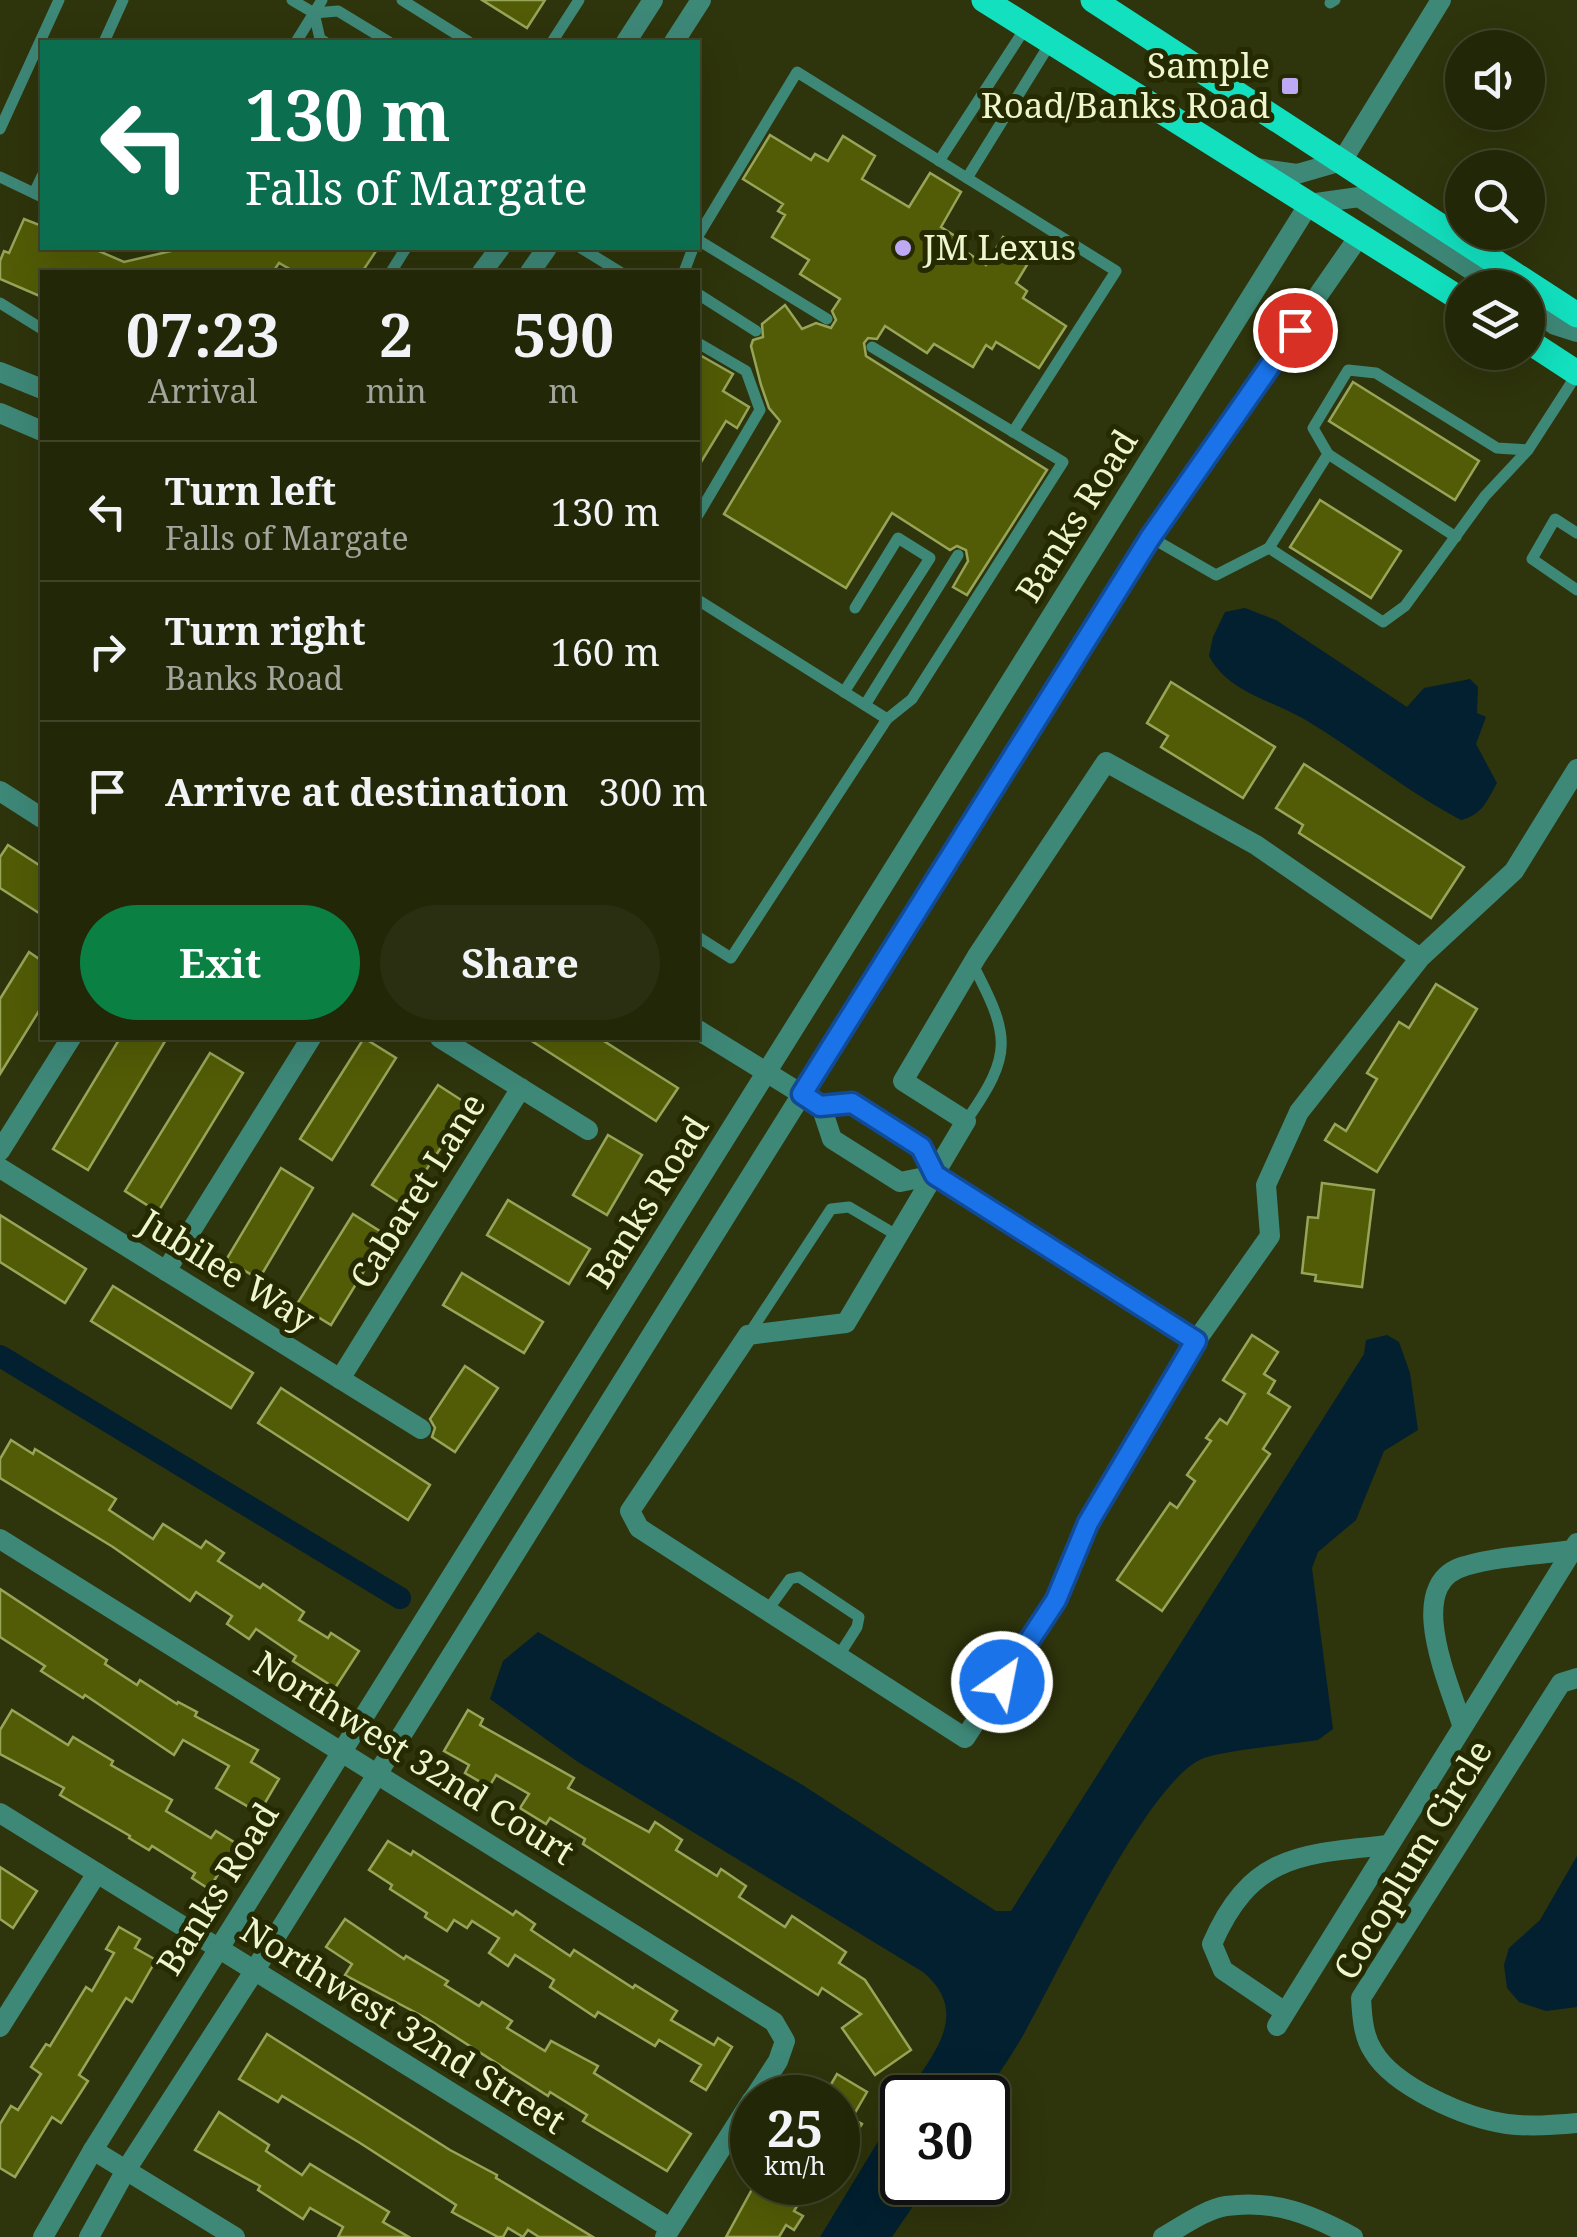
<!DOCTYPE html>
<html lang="en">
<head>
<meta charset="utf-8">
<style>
	:root { --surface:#222708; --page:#2a2f12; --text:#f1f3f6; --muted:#a2a59c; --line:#3f4429; --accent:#0b8043 }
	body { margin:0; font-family:"Noto Serif",serif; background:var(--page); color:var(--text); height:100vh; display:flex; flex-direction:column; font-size:38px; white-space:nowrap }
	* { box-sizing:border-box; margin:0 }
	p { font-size:32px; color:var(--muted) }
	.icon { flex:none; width:55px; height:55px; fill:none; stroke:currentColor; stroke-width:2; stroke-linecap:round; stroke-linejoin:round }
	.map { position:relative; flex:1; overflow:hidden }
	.drawer { position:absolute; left:40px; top:270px; width:660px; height:770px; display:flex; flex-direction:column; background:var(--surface); border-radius:0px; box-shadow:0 10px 40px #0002,0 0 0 2px var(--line) }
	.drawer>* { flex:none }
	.top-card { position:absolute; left:40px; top:40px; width:660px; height:210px; border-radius:0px; box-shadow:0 10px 40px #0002,0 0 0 2px var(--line); background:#0b6e4f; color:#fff; overflow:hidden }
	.tools { position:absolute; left:1445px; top:30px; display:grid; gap:20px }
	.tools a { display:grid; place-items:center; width:100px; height:100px; border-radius:50%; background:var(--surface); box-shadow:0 10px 40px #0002,0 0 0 2px var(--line); font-size:50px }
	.speed { position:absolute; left:730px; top:2075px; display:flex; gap:20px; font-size:50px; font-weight:700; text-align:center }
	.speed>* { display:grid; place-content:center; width:130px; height:130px; border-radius:50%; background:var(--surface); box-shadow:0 10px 40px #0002,0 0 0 2px var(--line); line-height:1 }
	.speed small { font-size:25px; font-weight:400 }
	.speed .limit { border:5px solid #111; border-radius:15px; background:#fff; color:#111 }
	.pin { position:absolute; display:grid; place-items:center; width:85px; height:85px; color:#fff; margin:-42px; border:5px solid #fff; border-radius:50%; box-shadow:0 2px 10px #0007 }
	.me { position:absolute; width:110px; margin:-55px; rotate:33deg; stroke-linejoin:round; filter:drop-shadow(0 0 8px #0008) }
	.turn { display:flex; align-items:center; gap:35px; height:210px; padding:0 40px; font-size:45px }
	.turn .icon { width:130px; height:130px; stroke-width:2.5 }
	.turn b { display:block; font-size:70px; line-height:85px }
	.eta { display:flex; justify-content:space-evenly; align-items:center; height:170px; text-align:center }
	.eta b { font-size:60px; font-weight:700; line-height:70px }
	.primary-button { display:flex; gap:20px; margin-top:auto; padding:20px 40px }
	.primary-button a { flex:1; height:115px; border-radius:60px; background:var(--accent); color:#fff; font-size:40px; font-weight:700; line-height:115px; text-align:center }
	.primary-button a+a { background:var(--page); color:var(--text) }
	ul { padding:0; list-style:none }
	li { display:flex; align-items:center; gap:30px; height:140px; padding:0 40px; border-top:2px solid var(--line) }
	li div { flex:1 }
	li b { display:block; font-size:38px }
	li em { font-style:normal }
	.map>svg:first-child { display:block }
</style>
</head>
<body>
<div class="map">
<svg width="1577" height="2237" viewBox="0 0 1577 2237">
	<rect width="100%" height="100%" fill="#2e340b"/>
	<g fill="#032030">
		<path d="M1245,608l31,12 131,87 17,-19 46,-9 8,8 -1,26 9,4 -10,27 21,39c-10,18 -15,32 -36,37 -55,-29 -103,-69 -157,-101 -33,-19 -76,-27 -95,-63l4,-19 12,-25z"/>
		<path d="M1387,1335l12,7 11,31 8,57 -34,21 -28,69 -38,32 -6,16 21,161 -15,11c-31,5 -86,9 -114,18 -55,20 -148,219 -179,274 -13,23 -28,44 -42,65h-78c26,-41 68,-83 18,-125l-345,-210 -88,-63 13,-38 35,-29 263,152 195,127h15l353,-557 2,-14z"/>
		<path d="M1577,1856v151l-31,4 -27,-9 -12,-14 -3,-23 5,-17 31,-28z"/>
		<path d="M902,2102v80l27,1 -37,54h-72z"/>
	</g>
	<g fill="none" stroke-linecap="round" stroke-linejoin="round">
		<path stroke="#032030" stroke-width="22" d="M0,1356l400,242"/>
	</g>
	<g fill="#525c06" stroke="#98a559" stroke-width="2.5">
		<path d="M482,0h63l-18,28z"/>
		<path d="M770,135l41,25 4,-6 13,7 15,-25 32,20 -13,23 47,28 21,-34 31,19 -20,35 22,14 -4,6 27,18 17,-28 30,18 -17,28 11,8 -4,7 43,28 -27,42 -43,-26 -4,7 -6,-4 -13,22 -39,-23 -7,9 -42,-27 -8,13 -9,-1 -4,5 2,13 181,114 -80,125 -14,-8 15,-26 -2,-11 -9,-4 -7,4 -58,-37 -46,75 -122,-74 56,-93 -11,-13 -8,-23 -10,-39 2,-6 10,-3 -1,-13 23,-19 17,24 14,-6 15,5 5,-8 -4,-9 8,-12 -40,-25 9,-14 -37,-23 13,-22 -7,-4 5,-7 -40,-25z"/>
		<path d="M24,219l18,7v22h50l32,14 60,-14h194l-16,24h-67l-16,-9 -6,9h-231v25l-42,-18v-18l4,-10 5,2z"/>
		<path d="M698,354l35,20 -10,17 26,16 -12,21 -11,-7 -28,46z"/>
		<path d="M1353,382l126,79 -24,39 -126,-79z"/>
		<path d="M1320,500l81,51 -30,47 -81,-51z"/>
		<path d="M1171,682l104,65 -32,51 -82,-51 7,-11 -21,-13z"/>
		<path d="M1304,764l160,103 -33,51 -132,-85 4,-8 -27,-17z"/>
		<path d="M8,845l34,22v48l-42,-27v-31z"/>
		<path d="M29,952l13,9v45l-42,68v-75z"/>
		<path d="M1436,984l41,25 -100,163 -52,-32 10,-16 11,7 31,-52 -10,-6 32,-51 10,6z"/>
		<path d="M120,1038h47l-79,132 -35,-21z"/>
		<path d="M364,1038l32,20 -64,102 -32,-21z"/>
		<path d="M527,1038h72l79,50 -22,33z"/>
		<path d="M210,1053l33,20 -85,139 -33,-21z"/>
		<path d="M438,1085l31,20 -66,100 -31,-20z"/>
		<path d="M608,1135l34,20 -35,60 -34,-20z"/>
		<path d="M281,1168l32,20 -54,91 -33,-19z"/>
		<path d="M1322,1183l52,7 -12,97 -47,-6 1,-6 -14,-2 6,-56 10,1z"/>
		<path d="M508,1200l82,49 -21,35 -82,-49z"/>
		<path d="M353,1214l33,21 -55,90 -34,-21z"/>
		<path d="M0,1215l86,54 -21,34 -65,-41z"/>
		<path d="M462,1273l81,49 -19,31 -81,-48z"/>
		<path d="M113,1286l140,87 -22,35 -140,-87z"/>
		<path d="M1252,1335l26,17 -14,22 11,7 -7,12 22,14 -27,42 7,5 -108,157 -45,-31 53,-77 7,5 18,-27 -8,-6 24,-34 -5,-3 14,-19 7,5 18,-30 -22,-14z"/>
		<path d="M465,1366l33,22 -43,64 -23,-15 3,-9 -5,-9z"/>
		<path d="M281,1388l149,97 -22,35 -150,-97z"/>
		<path d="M11,1440l22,14 2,-5 81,50 -7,11 44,29 10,-15 38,24 5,-7 18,12 -6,8 42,27 3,-4 41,28 -5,8 29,18 3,-5 28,18 -24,37 -42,-27 3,-5 -40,-27 -7,10 -22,-15 5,-8 -36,-24 -6,9 -77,-54 -113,-69v-19z"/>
		<path d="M0,1589l107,71 -2,4 32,21 3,-5 37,24 1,-2 19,10 -2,4 63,34 -7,12 28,17 -20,34 -43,-25 13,-22 -46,-26 -9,15 -89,-60 -2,3 -42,-27 4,-5 -45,-29z"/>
		<path d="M12,1710l56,35 5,-8 40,24 -2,4 61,35 -6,11 45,27 5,-7 21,13 -28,45 -17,-11 3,-5 -43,-27 -3,4 -20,-12 1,-2 -70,-41 4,-7 -64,-34v-24z"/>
		<path d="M468,1710l15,9 -3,6 94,53 -6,10 81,44 6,-10 27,18 -6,10 41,26 4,-7 25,17 -7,11 46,30 7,-11 54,36 -7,11 26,17 46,70 -36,25 -33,-47 19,-14 -39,-26 -4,7 -235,-151 2,-5 -35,-21 -4,6 -26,-16 9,-14 -33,-19 -7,12 -24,-14 4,-8 -25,-14z"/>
		<path d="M388,1841l23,14 2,-4 100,64 3,-4 19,13 -4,6 39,26 4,-6 59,38 2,-3 42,26 -6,9 43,25 4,-7 14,9 -26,43 -15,-9 10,-16 -42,-25 -4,6 -57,-34 -3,5 -45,-30 4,-7 -39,-25 -7,11 -19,-13 10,-15 -27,-17 -5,7 -13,-8 -7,11 -22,-14 2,-4 -37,-24 2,-4 -23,-15z"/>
		<path d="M0,1867l37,24 -24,37 -13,-9z"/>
		<path d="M345,1919l59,40 2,-3 42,25 -3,4 34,21 3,-4 30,19 -5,7 38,23 6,-10 47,25 -4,7 97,61 -24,37 -84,-50 4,-6 -37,-23 -2,4 -122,-78 -81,-43 7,-11 -26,-17z"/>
		<path d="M119,1927l21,12 -5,9 21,12 -24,42 -6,-4 -47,77 9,6 -27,42 -9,-6 -37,60 -15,-9v-44l11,-18 7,4 23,-36 -10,-7 15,-23 4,2 36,-59 6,4 22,-38 -8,-4z"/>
		<path d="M267,2034l183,116 47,25 -1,3 97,59h-54l-11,-7 -5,7 -15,-9 -5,9h-5l-46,-25 4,-7 -96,-62 -78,-47 -4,6 -39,-23z"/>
		<path d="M837,2074l30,18 -15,26 10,6 -14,22 -10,-5v-43h-15z"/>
		<path d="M219,2112l50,33 -3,6 36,24 8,-11 79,48 -6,10 26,15h-71l5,-10 -33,-19 -7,11 -45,-29 2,-4 -65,-36z"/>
		<path d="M756,2182h56l-18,29 9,5 -9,14 -8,-5 -7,12h-53z"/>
	</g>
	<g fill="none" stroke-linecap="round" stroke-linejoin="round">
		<g stroke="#3e8878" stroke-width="11">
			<path d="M292,0l22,13 24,-2 51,31"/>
			<path d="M402,0l67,42"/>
			<path d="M1330,3l5,-3"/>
			<path d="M314,13l6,26 5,3"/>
			<path d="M104,42l19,-42"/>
			<path d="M296,42l26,-42"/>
			<path d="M552,42l27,-42"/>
			<path d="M0,129l59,-129"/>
			<path d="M939,161l87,-134"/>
			<path d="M0,177l42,20"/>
			<path d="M967,178l84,-136"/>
			<path d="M34,193l8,-17"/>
			<path d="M698,236l99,-164 319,199 -103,161"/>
			<path d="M698,240l129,79"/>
			<path d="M581,248l39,24"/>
			<path d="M391,272l15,-24"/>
			<path d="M684,272l9,-24"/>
			<path d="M698,294l58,37"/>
			<path d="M0,303l42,26"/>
			<path d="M698,343l48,28 14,39 -62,105"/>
			<path d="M872,347l191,115 -151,237 -25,20"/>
			<path d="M1528,450l-31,-2 -121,-75 -28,-3 -35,58 15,26 -59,94 114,74 22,-16 80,-110 43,-46 49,-76"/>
			<path d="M1328,454l128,83"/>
			<path d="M1577,533l-22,-14 -23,40 45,31"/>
			<path d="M1150,537l66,38 53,-27"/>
			<path d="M698,600l189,119 -156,239 -33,-21"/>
			<path d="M844,692l86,-134 -32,-20 -43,70"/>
			<path d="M865,705l93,-150"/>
			<path d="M966,1121c48,-68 44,-85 6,-158"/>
			<path d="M749,1334l82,-125 18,-2 49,29"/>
			<path d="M767,1611l23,-32 9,-2 60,40 -2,10 -19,30"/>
		</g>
		<g stroke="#3e8878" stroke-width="20">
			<path d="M1256,168l41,6 45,-13 99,-161"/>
			<path d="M0,791l42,27"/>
			<path d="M1420,958l-164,-113 -150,-83 -129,194 -74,125 63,40 -120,202 -98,12 -118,176 9,17 326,210 90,-138 33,-77 60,-104 48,-78 74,-105 -4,-51 33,-73 121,-154 94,-87 63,-102"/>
			<path d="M698,1030l123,76 30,-3 70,44 14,28 261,166"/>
			<path d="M440,1038l148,92"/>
			<path d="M821,1106l11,33 68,43 35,-7"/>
			<path d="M0,1151l71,-113"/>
			<path d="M0,1168l421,261"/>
			<path d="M166,1271l145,-233"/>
			<path d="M340,1379l181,-291"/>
			<path d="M0,1539l774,483 11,19 -7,20 -24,37"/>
			<path d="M1577,1678l-16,5 -200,315c1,17 2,38 12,53 21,36 93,67 134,73 23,3 47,1 70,-1"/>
			<path d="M1462,1725c-12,-40 -60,-142 3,-159 34,-10 73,-11 108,-16"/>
			<path d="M0,1813l670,415"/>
			<path d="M1285,2012l-62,-42 -11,-26c39,-90 89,-90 177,-99"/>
			<path d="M1277,2026l300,-483"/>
			<path d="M0,2027l97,-154"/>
			<path d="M93,2150l142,87"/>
			<path d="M665,2237l87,-137"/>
			<path d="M1163,2237c18,-10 43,-28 63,-31 49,-7 86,9 127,31"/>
		</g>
		<g stroke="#3e8878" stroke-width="20">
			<path d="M626,42l27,-42"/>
			<path d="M674,42l27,-42"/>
			<path d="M482,272l18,-24"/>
			<path d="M530,272l17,-24"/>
			<path d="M1528,306l27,19 22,7"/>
			<path d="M0,372l42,17"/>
			<path d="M0,413l42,18"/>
			<path d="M43,2237l50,-87 1216,-1946 50,-7 140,91"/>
			<path d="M89,2237l37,-67 127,-197 897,-1436 210,-302"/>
		</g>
		<g stroke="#12e0bf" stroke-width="25">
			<path d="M984,0l478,300"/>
			<path d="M1093,0l484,315"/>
			<path d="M1528,341l49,32"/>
		</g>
	</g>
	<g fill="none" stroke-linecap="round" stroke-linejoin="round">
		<g stroke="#114b97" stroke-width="25">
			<path id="route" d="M1002,1682l54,-82 32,-77 108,-182 -261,-166 -14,-28 -69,-44 -32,3 -18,-12 348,-556 145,-208"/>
		</g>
		<use href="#route" stroke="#1a73e8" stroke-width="18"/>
	</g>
	<g fill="#bea9f4" stroke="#252a01" stroke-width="4">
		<rect x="1280" y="76" width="20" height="20" rx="5"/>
		<circle cx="903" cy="248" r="10"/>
	</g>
	<g text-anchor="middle" stroke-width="10" stroke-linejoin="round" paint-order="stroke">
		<g font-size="35" fill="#eef6d0" stroke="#252a01" text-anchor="end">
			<text x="1270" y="78">Sample<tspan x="1270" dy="40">Road/Banks Road</tspan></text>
			<text x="923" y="260" text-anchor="start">JM Lexus</text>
		</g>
		<g font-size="35" fill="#eef6d0" stroke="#252a01">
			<text transform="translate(1077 516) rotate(-58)" y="12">Banks Road</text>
			<text transform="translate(418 1191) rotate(-58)" y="12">Cabaret Lane</text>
			<text transform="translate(648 1202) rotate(-58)" y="12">Banks Road</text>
			<text transform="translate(227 1271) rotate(32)" y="12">Jubilee Way</text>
			<text transform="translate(414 1758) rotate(32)" y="12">Northwest 32nd Court</text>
			<text transform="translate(1413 1860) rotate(-59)" y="12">Cocoplum Circle</text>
			<text transform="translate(218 1889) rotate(-58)" y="12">Banks Road</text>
			<text transform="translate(403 2026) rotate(32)" y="12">Northwest 32nd Street</text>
		</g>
	</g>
</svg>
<div class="tools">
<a><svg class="icon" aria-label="sound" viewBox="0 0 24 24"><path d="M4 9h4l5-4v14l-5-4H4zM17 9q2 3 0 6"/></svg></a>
<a><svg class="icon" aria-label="search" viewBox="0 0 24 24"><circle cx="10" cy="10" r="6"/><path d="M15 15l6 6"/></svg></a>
<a><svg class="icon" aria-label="layers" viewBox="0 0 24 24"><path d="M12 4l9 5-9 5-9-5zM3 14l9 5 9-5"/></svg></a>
</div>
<div class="speed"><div>25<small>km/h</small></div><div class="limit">30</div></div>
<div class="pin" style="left:1295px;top:330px;background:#d93025"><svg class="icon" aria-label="arrive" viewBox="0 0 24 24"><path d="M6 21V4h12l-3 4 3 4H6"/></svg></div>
<svg class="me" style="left:1002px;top:1682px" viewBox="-20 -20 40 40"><circle r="17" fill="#1a73e8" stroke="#fff" stroke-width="3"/><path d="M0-11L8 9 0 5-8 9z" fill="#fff"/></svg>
<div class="top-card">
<div class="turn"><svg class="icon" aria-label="left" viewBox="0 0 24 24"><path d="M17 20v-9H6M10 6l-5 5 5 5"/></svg><div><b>130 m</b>Falls of Margate</div></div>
</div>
<section class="drawer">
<div class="eta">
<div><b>07:23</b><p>Arrival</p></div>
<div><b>2</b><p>min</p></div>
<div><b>590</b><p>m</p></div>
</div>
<ul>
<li><svg class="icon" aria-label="left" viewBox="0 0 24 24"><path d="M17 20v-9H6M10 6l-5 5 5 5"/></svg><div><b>Turn left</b><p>Falls of Margate</p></div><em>130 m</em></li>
<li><svg class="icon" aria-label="right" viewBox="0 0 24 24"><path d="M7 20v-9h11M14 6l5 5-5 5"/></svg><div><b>Turn right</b><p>Banks Road</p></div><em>160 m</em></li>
<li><svg class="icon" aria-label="arrive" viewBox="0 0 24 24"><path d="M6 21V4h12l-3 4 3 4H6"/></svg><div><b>Arrive at destination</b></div><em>300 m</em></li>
</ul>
<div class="primary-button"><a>Exit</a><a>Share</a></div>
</section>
</div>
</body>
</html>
